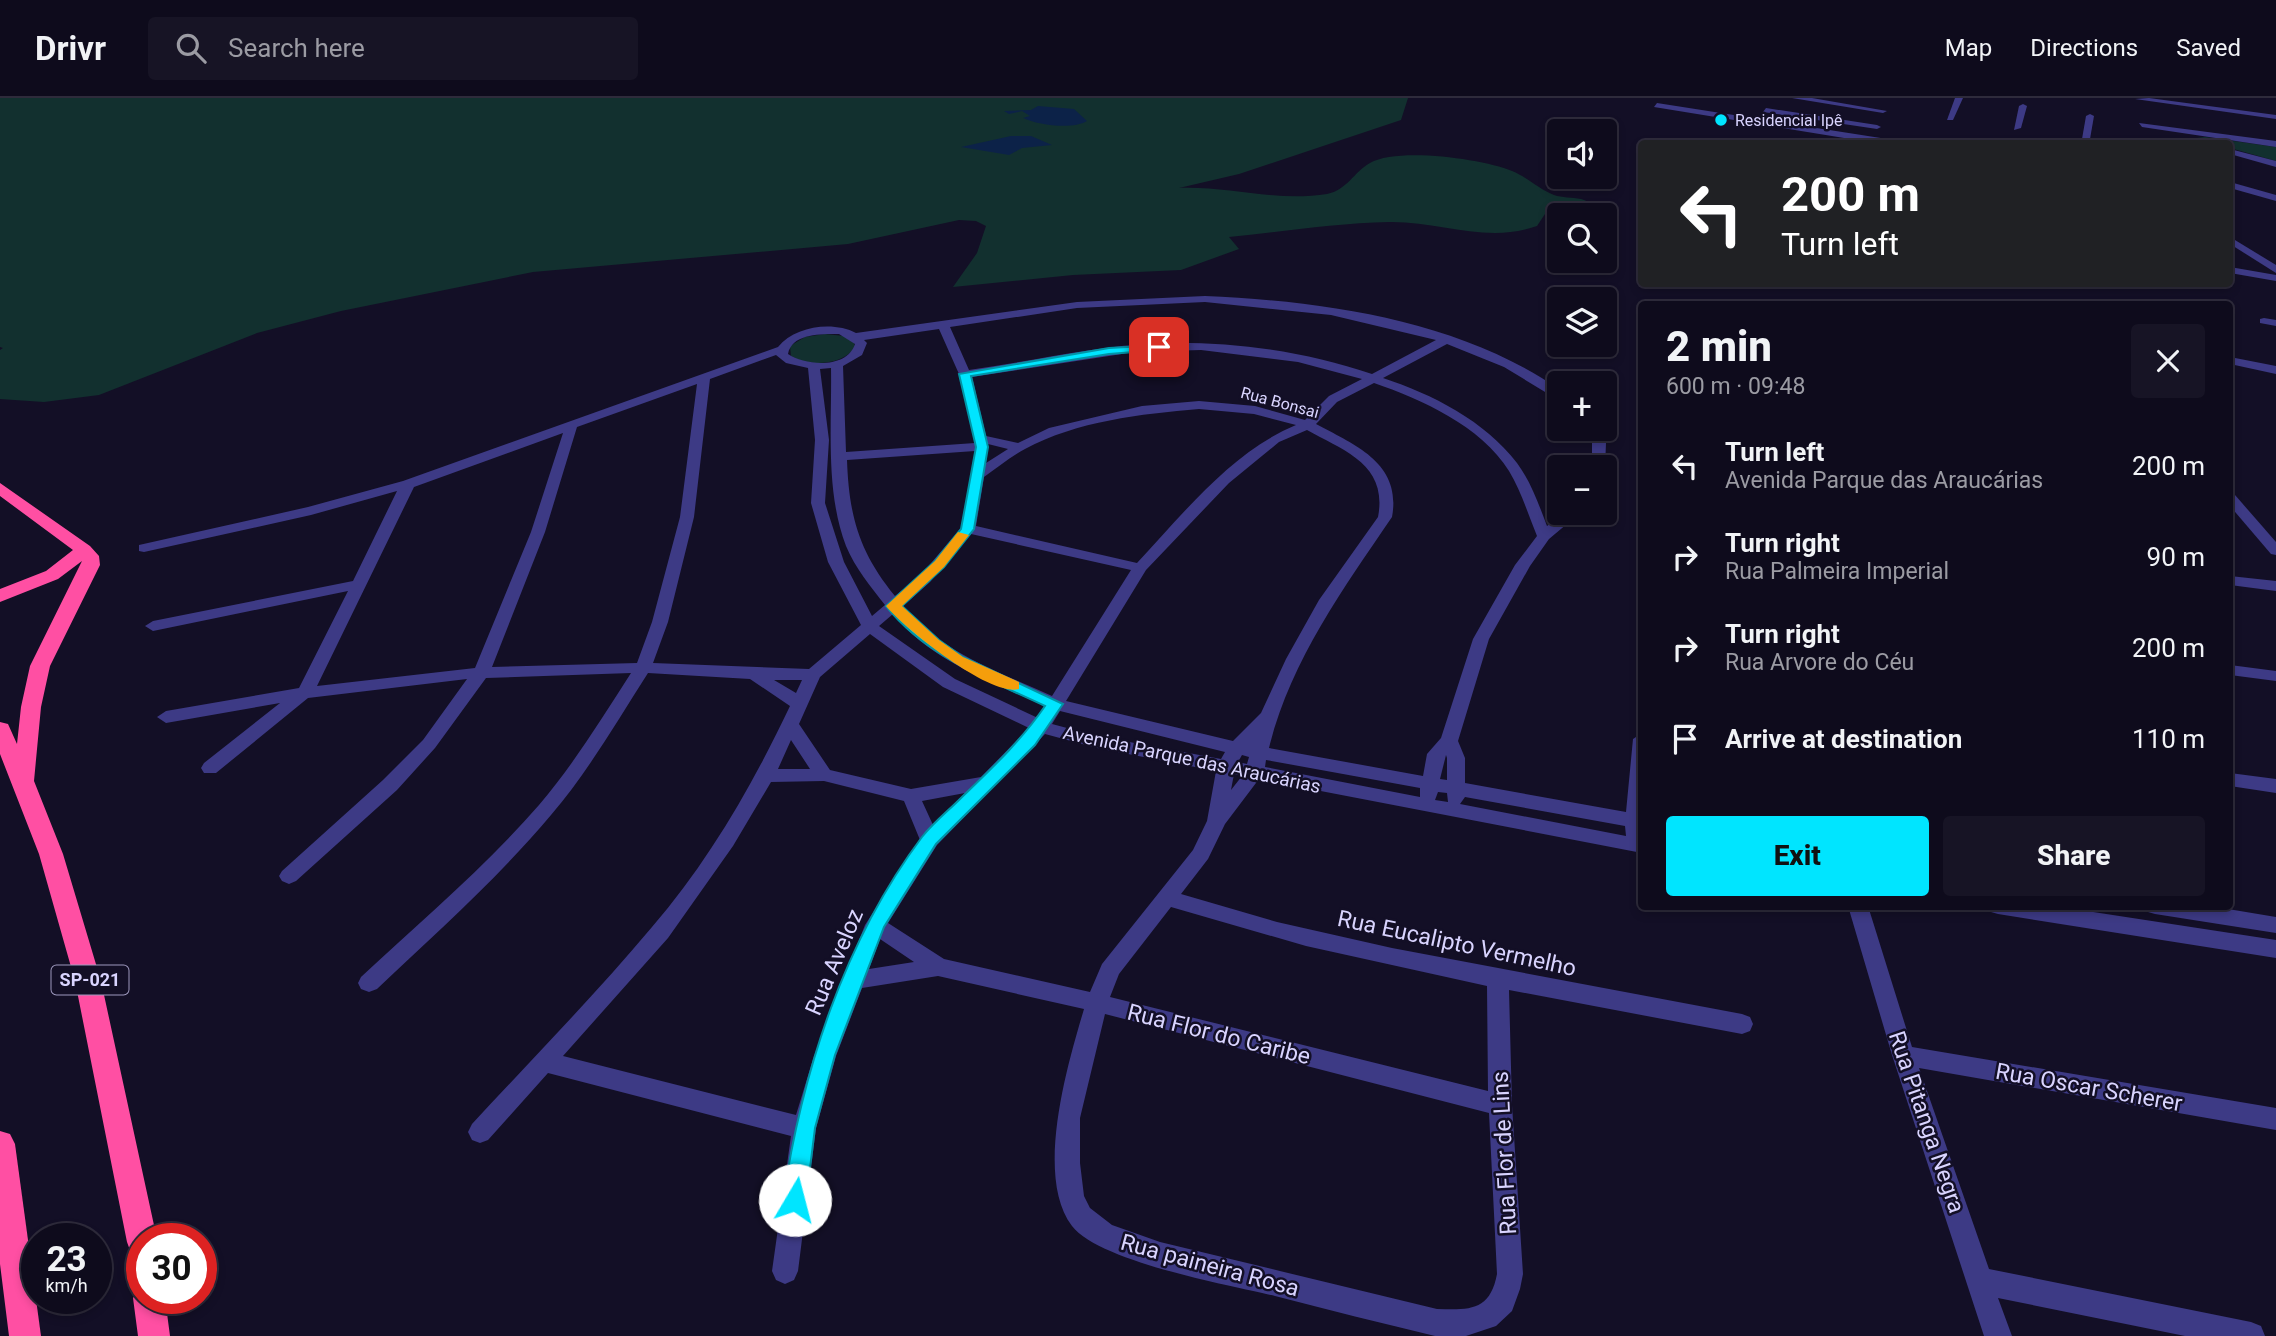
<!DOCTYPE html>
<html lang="en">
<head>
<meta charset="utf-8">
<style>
	:root { --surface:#0e0b1c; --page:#171425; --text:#f1f3f6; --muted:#9b9ba3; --line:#2e2b3b; --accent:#00e5ff }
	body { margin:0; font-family:Roboto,sans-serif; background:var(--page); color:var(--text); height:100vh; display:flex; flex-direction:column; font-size:26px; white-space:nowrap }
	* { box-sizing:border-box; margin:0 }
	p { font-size:23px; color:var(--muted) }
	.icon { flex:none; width:38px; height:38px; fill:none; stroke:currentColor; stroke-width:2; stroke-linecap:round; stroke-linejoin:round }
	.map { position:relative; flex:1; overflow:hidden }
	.sheet { position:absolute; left:1638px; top:203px; width:595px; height:609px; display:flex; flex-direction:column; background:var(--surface); border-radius:7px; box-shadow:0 4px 10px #0003,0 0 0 2px var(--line) }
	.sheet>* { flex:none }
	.top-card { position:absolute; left:1638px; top:42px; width:595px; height:147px; border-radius:7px; box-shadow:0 4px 10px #0003,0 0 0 2px var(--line); background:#202124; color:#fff; overflow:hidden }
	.buttons { position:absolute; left:1547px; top:21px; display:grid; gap:14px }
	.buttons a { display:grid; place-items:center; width:70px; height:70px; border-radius:7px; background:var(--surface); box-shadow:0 4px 10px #0003,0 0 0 2px var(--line); font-size:35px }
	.speed { position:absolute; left:21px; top:1125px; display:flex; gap:14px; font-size:35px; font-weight:700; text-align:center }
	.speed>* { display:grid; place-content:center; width:91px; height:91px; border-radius:50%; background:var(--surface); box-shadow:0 4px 10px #0003,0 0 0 2px var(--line); line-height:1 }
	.speed small { font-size:18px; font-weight:400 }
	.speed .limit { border:10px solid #d22; background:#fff; color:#111 }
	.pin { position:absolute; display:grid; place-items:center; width:60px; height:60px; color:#fff; margin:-30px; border-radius:14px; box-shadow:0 4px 10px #0006 }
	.me { position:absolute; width:77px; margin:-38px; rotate:8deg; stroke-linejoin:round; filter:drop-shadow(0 0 5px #0008) }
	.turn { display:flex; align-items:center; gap:24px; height:147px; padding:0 28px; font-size:32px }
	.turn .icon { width:91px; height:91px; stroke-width:2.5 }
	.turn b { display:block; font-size:49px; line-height:60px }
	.round { display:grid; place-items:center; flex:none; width:74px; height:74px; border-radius:7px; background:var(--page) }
	.overview { display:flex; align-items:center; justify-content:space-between; height:119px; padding:0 28px }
	h1 { font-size:42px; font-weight:800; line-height:52px }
	.action { display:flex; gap:14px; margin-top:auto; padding:14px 28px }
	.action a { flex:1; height:80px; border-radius:7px; background:var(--accent); color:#111; font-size:28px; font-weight:800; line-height:80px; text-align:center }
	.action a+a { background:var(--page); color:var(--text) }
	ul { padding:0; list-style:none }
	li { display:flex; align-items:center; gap:21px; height:91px; padding:0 28px }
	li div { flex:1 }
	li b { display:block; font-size:26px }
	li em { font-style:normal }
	header { display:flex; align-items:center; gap:42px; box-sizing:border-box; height:98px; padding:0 35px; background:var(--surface); border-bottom:2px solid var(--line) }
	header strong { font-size:33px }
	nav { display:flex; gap:38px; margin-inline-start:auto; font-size:24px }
	.search { width:490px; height:63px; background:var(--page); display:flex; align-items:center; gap:18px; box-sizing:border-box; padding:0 24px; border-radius:7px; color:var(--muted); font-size:26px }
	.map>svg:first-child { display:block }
</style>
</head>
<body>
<header>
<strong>Drivr</strong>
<div class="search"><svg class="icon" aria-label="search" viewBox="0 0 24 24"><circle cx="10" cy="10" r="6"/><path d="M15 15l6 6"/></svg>Search here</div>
<nav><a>Map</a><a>Directions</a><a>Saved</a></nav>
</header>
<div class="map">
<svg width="2276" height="1238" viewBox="0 0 2276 1238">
	<rect width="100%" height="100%" fill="#130f26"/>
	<g fill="#12302f">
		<path d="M0,0h1408l-7,22 -162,54 -60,14c49,-2 97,14 148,6 20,-4 27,-22 43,-31 28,-16 113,-4 142,8 15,6 27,18 42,24 8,3 18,2 27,4 8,2 16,8 23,12l-15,4 -44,-1 -8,12c-50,18 -97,-5 -148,-4 -53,1 -107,10 -160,15l10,12 -58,21 -108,5 -120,12 24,-34 9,-27 -10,-5 -17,-1 -111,24 -315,28 -192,39 -84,22 -158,62 -55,7 -44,-3v-49l3,-2 -3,-1z"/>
		<path d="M2205,39l71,10v14l-46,-13v-4l-18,-1 -15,-5z"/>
		<path d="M825,236l19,2 10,7 1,4c-13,19 -47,20 -64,9l-1,-10 15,-9z"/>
	</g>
	<g fill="#0c2248">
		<path d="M1038,8l36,3 13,12c-15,9 -49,4 -64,-3l7,-2 -8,-5 -13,3 -5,-3 27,-1z"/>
		<path d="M1011,38h20l21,9 -30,3 -13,7 -48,-8z"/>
	</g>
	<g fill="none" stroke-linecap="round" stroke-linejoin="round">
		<g fill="#3d3a85" fill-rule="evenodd">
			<path d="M1792,0h20l75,13 -4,2z"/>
			<path d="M1955,0h8l-10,22h-6z"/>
			<path d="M2149,0l127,17v4l-141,-20z"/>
			<path d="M1657,5l243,38 4,3h-23l-227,-37z"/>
			<path d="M2023,6l4,2 -6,22 -7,2 5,-24z"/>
			<path d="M1766,10l111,17 4,2 -4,2 -114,-17z"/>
			<path d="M2090,16l4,2 -4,23 -4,3 -4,-3 4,-23z"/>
			<path d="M2139,25l137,18v6l-134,-20z"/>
			<path d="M2230,51l46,12v6l-46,-13z"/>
			<path d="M2230,84l46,13v6l-46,-13z"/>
			<path d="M2230,139l46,28v8l-46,-29z"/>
			<path d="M2230,169l46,8v6l-46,-8z"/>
			<path d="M1205,198c119,5 253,24 354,93v10l-4,-1 -51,-31 -57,-23 -64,34c49,16 102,43 134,85 14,19 22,42 30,63l17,-13h16l-31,26 -19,27 -41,73 -31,102 7,17v25l161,29 7,-73 9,-6v120l-383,-74 -34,45 -17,35 -27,35 96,28 115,26 350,66 8,3 3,7 -3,7 -8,3 -233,-44 3,115 11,169 -3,15 -8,22 -16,15 -30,10h-31c-53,-13 -107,-26 -160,-40 -46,-11 -175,-34 -203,-70 -38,-50 -4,-163 12,-217l-146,-33 -76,12 -26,68 -20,72 -18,143 -4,9 -9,4 -9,-4 -4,-9 19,-135 -243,-63 -60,67 -8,3 -8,-3 -4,-8 4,-8c60,-65 123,-129 180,-197 57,-66 101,-143 138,-221l-40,-27 -102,-6c-31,48 -60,99 -97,142 -53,63 -115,118 -174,174l-8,3 -8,-3 -3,-6 3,-6c60,-56 124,-110 178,-172 35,-41 63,-87 92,-132l-145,5 -51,70 -38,42 -101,91 -7,3 -7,-3 -3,-5 3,-5 101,-91 40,-40 44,-61 -159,19 -92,75h-12l-3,-5 3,-5 76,-60 -114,20 -9,-6 9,-6 133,-23 49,-97 -195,40 -8,-5 8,-5 200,-40 44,-90 -86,24 -167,37 -5,-1v-6l169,-38 95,-26 375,-134c17,-21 55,-26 78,-14l221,-31zM1205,204l126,13 105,25 -64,34c-68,-23 -141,-33 -212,-31 -64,3 -127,18 -191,27l-19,-43 127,-19zM939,231l20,45 16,69 -129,9 -3,-86 19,-11 5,-12 -3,-3zM839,236l16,10c-8,25 -49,22 -67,10 4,-21 34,-20 51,-20zM1201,252l97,12 64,17 -33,17 -24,24 -50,-14 -56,-5 -57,5 -93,22 -31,15 -32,-7 -14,-59 163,-25zM776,257l10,8 22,5 7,72 -4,63 17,59 33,63 -52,44 -156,-6 15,-41 26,-105 16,-138zM831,270c1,58 -6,123 15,178 9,22 25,41 39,59l-13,11 -28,-54 -19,-59 4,-63 -9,-71zM1374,285c47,16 107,43 135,88 12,20 19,43 28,65l-22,29 -42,74 -32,99 -14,16 -4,22 -154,-28c21,-86 74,-159 123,-231 10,-54 -37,-72 -76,-93l21,-22zM697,286l-17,133 -28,105 -15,41 -145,4 53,-135 32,-105zM1199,311l55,5 42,11c-65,27 -112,88 -159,138l-161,-37 8,-49c13,-9 26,-20 41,-28 52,-28 116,-35 174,-40zM1307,332c38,21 81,35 71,87l-59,83 -33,59 -25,54 -28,28 -167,-40 80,-131 83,-87 50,-41zM563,335l-32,99 -56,136 -158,18 97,-199zM988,346l20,5 -22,14zM975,353l-14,77 -41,48 -25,20c-36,-44 -46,-80 -48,-136zM971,436l160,36 -79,126c-53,-24 -112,-44 -149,-90l27,-24zM893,516c38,47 99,68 152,92l-7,12 -83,-39 -76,-53zM870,536l73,53 86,41 -48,49 -70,12 -81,-19 -31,-46 21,-47zM774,582h28l-6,13zM1060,613l165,41 -4,7 -124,-23 -45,-12zM1045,636l52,14 119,23 -9,50 -14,29 -91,114 -12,28 -146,-33 -56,-36 49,-78zM791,642l19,29h-32zM1242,657l7,2 -2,7 -9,-2zM1446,657l1,3v22l-7,-1zM1266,662l154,28v9l-155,-30zM1234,676l8,2 -11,14zM824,683l80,20 16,39 -55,85 -51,131 -18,59 -233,-59 105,-118 65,-92 38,-64zM1438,694l9,1 1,9 -13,-2zM965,695l-32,32 -11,-24zM1465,699l160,29 1,10 -166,-32zM1171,809l135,39 181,40 1,105 -378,-94 9,-23zM880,841l34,23 -45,7zM1105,916l384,99 8,161c-7,37 -27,36 -60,35l-277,-67 -48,-17 -22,-17 -6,-12 -4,-33v-45z"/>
			<path d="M2264,220l12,2v6l-16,-3v-4z"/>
			<path d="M2230,259l46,9v8l-46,-10z"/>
			<path d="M1585,331h12l9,14 -1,25 -13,-1v-24z"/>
			<path d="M2230,396l5,1 41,47v13l-5,-1 -41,-48z"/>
			<path d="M2230,478l46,5v10l-46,-6z"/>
			<path d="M2230,567l46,6v10l-46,-6z"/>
			<path d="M2230,675l46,6v14l-46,-7z"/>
			<path d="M1848,808h20l44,141 364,61v22l-357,-62 70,201 262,53 10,4 4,10h-80l-187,-38 14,38h-28l-92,-281z"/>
			<path d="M1988,808h66l222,34v18l-278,-44 -7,-2z"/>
			<path d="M2145,808h65l66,11v16l-121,-19 -7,-2z"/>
		</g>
		<g fill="#ff4fa3" fill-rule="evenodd">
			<path d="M0,385l90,63 9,10 1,9 -50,101 -9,41 -7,74 29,73 38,127 56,258h-15v18l-11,-4 -4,-11 -52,-261 -36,-127 -39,-100v-32l8,2 9,20 4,-37 9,-41 52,-105 -24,18 -58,23v-13l46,-18 27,-21 -73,-54z"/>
			<path d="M0,1033l10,3 5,10 26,192h-32l-9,-72z"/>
			<path d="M142,1187v13h23l5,38h-32l-5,-38z"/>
		</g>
	</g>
	<path fill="#00e5ff" stroke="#0095a6" stroke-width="2" d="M1163,247l2,2 -6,3 -50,4 -138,22 17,71 -14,82 -30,38 -42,39 37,34 24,17 100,47 -28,41 -99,99 -52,83 -49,128 -20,73 -9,72 -3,7 -8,4 -8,-4 -4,-7c19,-128 61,-259 139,-363 11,-14 26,-26 38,-38 31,-30 61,-58 85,-93 -57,-27 -118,-49 -159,-100l49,-45 26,-32 15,-82 -17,-73 150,-26z"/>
	<path fill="#f59e0b" d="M958,434l11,3 -25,32 -42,39 37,34 24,17 56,25v7c-29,8 -114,-60 -133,-83l49,-45z"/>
	<circle fill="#00e5ff" stroke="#130f26" stroke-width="2.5" cx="1721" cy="22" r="7"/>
	<g text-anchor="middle" stroke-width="5" stroke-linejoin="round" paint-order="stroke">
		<g font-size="16" fill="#d9d4ff" stroke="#130f26" text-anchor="start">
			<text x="1735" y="28">Residencial Ipê</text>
		</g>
		<g font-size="16" fill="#d9d4ff" stroke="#130f26">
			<text transform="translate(1280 304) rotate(15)" y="6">Rua Bonsai</text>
		</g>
		<rect fill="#130f26" stroke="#9e99be" stroke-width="2" x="51.5" y="867.5" width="77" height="29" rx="5"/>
		<g font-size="18" font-weight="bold" fill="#d9d4ff">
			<text x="90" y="888">SP-021</text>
		</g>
		<g font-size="19" fill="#d9d4ff" stroke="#130f26">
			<text transform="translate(1192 661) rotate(12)" y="7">Avenida Parque das Araucárias</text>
		</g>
		<g font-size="23" fill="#d9d4ff" stroke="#130f26">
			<text transform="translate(1457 845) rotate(12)" y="8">Rua Eucalipto Vermelho</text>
			<text transform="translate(834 864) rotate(-67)" y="8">Rua Aveloz</text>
			<text transform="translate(1219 936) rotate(14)" y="8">Rua Flor do Caribe</text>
			<text transform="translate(2089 989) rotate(10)" y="8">Rua Oscar Scherer</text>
			<text transform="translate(1927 1024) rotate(71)" y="8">Rua Pitanga Negra</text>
			<text transform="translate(1504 1055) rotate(-93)" y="8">Rua Flor de Lins</text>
			<text transform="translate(1210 1167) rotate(15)" y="8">Rua paineira Rosa</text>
		</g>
	</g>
</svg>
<div class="buttons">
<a><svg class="icon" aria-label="sound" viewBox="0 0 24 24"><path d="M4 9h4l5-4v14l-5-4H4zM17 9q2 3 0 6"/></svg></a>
<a><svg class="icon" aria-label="search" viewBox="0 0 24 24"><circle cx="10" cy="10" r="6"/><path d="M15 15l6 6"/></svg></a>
<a><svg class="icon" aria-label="layers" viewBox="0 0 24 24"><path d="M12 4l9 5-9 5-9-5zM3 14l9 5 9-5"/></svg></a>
<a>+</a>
<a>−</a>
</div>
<div class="speed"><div>23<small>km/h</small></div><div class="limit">30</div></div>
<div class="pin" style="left:1159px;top:249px;background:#d93025"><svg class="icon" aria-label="arrive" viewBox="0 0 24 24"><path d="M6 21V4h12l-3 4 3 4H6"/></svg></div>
<svg class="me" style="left:795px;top:1102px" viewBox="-20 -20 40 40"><circle r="19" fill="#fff"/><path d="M0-13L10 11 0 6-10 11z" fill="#00e5ff"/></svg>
<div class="top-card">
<div class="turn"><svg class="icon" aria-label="left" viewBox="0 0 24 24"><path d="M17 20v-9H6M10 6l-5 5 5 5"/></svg><div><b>200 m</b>Turn left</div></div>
</div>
<section class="sheet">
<div class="overview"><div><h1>2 min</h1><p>600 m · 09:48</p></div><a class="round"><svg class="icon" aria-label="close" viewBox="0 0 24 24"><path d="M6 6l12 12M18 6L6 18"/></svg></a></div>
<ul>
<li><svg class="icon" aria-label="left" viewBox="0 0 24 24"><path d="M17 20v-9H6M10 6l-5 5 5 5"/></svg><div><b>Turn left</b><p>Avenida Parque das Araucárias</p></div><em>200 m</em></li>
<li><svg class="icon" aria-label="right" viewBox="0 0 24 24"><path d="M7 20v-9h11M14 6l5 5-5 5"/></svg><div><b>Turn right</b><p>Rua Palmeira Imperial</p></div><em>90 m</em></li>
<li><svg class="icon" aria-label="right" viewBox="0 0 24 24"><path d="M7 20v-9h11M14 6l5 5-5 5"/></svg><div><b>Turn right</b><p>Rua Arvore do Céu</p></div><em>200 m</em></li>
<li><svg class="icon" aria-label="arrive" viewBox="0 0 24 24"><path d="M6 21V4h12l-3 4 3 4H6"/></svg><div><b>Arrive at destination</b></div><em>110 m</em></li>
</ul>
<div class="action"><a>Exit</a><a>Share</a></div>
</section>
</div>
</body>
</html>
